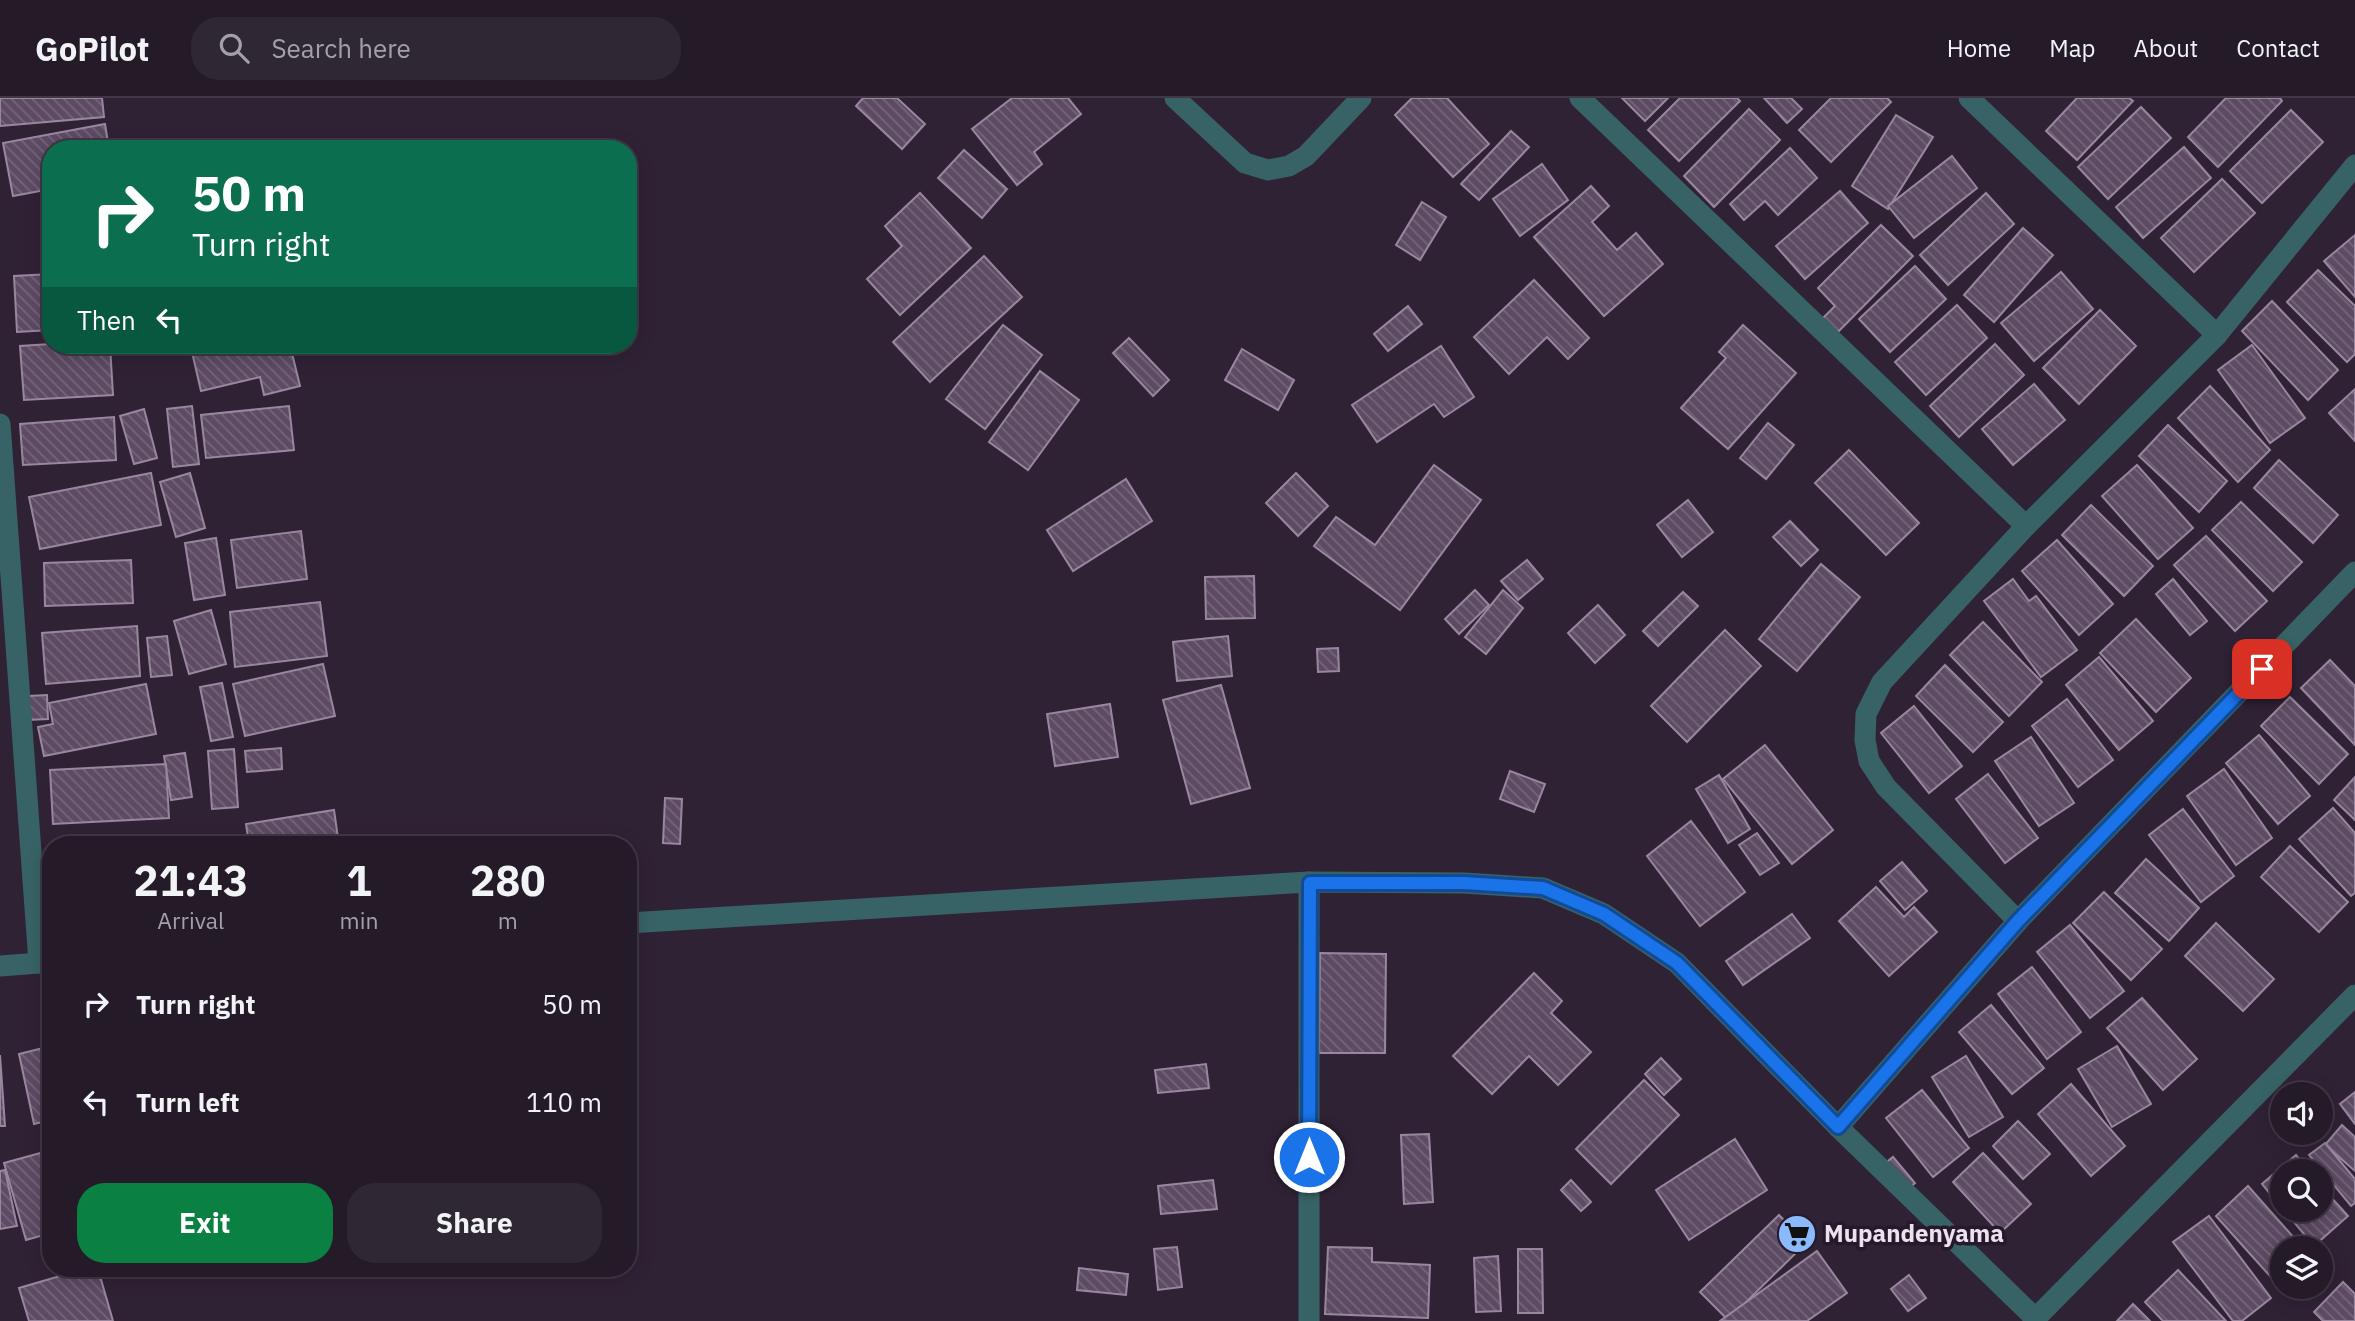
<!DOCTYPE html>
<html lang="en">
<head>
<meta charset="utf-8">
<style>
	:root { --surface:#241a28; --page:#302734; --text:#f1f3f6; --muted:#a3a1a8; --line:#413845; --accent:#0b8043 }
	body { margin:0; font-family:"IBM Plex Sans",sans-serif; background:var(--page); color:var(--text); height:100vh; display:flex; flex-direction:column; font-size:26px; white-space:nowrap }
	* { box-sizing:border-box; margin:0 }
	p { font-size:23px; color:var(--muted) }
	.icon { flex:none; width:38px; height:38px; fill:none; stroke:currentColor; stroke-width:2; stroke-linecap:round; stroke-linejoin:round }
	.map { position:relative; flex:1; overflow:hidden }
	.sheet { position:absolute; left:42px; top:738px; width:595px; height:441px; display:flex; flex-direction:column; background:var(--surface); border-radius:28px; box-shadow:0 4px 18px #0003,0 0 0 2px var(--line) }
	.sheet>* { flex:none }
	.guide { position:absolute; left:42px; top:42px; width:595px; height:214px; border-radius:28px; box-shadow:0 4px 18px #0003,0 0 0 2px var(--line); background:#0b6e4f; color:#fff; overflow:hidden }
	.tools { position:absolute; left:2270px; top:984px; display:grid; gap:14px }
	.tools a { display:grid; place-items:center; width:63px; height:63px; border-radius:50%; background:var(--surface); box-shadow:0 4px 18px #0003,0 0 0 2px var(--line); font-size:35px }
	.pin { position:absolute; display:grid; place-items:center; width:60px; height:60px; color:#fff; margin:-30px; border-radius:14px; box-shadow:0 4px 10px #0006 }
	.me { position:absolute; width:77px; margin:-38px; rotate:0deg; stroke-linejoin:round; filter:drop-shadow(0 0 5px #0008) }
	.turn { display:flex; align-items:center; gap:24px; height:147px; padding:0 35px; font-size:32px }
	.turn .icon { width:91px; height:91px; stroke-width:2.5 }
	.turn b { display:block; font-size:49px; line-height:60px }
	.then { display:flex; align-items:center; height:66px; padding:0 35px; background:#0003; gap:14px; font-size:26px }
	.eta { display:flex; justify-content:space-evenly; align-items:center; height:119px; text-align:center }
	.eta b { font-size:42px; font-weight:700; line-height:49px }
	.primary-button { display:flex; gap:14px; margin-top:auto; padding:14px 35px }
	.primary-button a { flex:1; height:80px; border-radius:28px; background:var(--accent); color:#fff; font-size:28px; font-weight:700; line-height:80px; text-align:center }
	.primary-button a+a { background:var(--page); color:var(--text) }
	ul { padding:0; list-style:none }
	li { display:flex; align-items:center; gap:21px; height:98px; padding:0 35px }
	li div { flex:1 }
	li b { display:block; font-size:26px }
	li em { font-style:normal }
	header { display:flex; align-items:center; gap:42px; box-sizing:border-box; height:98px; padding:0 35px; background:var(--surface); border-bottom:2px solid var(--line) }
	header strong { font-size:33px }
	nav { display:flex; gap:38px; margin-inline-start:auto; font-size:24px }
	.search { width:490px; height:63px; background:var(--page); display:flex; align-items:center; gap:18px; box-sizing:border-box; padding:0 24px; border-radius:28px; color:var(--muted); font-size:26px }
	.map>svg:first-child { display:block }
</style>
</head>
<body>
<header>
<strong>GoPilot</strong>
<div class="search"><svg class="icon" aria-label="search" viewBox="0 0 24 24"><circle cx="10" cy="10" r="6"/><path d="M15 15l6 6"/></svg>Search here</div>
<nav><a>Home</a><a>Map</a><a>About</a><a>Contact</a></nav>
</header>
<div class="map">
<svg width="2355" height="1223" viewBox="0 0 2355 1223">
	<defs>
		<pattern id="building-back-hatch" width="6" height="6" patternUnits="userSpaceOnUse" patternTransform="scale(1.75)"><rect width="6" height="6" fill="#5d4b64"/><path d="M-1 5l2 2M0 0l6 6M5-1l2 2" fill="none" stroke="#74657a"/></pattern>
	</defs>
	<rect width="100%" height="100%" fill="#302235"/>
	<g fill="url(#building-back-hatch)" stroke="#98879e" stroke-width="2">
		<path d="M0,0h102l2,19 -104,9z"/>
		<path d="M863,0h34l28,26 -23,25 -46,-43z"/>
		<path d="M1012,0h56l13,16 -47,38 8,12 -25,21 -45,-56z"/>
		<path d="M1412,0h35l42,46 -36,33 -58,-62z"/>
		<path d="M1622,0h46l-23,23z"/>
		<path d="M1680,0h57l3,3 -61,60 -31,-31z"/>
		<path d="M1764,0h27l11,11 -15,14z"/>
		<path d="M1831,0h56l4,4 -60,60 -32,-32z"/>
		<path d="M2077,0h52l4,3 -56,59 -31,-29z"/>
		<path d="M2226,0h54l2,3 -64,66 -30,-30z"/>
		<path d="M2141,9l30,31 -63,61 -30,-32z"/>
		<path d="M1749,11l31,31 -66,67 -30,-31z"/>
		<path d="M2291,12l32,32 -61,61 -32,-32z"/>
		<path d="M1896,17l37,22 -45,72 -36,-23z"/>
		<path d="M105,26l4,25h-58v40l-38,7 -10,-53z"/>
		<path d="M1511,33l18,16 -50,53 -18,-16z"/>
		<path d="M2184,49l27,31 -68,60 -27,-31z"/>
		<path d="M1790,50l27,30 -39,37 -13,-14 -21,19 -14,-16z"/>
		<path d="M964,52l43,39 -25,29 -44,-40z"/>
		<path d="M1952,58l25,32 -63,50 -26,-32z"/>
		<path d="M1542,66l26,36 -48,36 -27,-37z"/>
		<path d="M2222,81l33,34 -61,59 -33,-34z"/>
		<path d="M1591,88l18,20 -17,16 25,28 19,-17 27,31 -59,52 -70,-79z"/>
		<path d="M1840,93l28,32 -63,56 -29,-33z"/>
		<path d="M920,95l51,55 -71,67 -33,-36 35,-33 -17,-20z"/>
		<path d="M1986,95l28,31 -66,61 -28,-30z"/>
		<path d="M1422,104l24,15 -26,43 -24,-15z"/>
		<path d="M1881,127l32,31 -79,80 -14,-15 15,-15 -17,-18z"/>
		<path d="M2023,130l30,27 -59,67 -30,-27z"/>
		<path d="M2355,137v62l-31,-36z"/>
		<path d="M984,158l38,41 -92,85 -37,-40z"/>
		<path d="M1915,168l31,33 -56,53 -31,-33z"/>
		<path d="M2318,172l37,36v48l-8,8 -60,-60z"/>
		<path d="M2061,174l32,37 -59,52 -33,-38z"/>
		<path d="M51,176v56l-34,2 -3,-56z"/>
		<path d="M1534,182l55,58 -21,21 -21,-22 -38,37 -35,-37z"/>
		<path d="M2272,203l66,69 -30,30 -66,-69z"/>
		<path d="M1957,207l30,33 -61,57 -31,-33z"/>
		<path d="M1408,208l14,18 -34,27 -14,-17z"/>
		<path d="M2100,212l36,36 -57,58 -36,-36z"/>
		<path d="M1003,227l39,30 -57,74 -39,-30z"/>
		<path d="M1743,227l53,48 -68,76 -47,-41 45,-50 -7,-6z"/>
		<path d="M1129,240l40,42 -16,16 -40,-43z"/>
		<path d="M51,246l59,1 3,50 -89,5 -4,-54z"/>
		<path d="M1995,246l29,31 -65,62 -29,-31z"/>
		<path d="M223,247h67l10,41 -36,9 -4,-18 -59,14 -9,-39z"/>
		<path d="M2252,247l53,73 -35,25 -52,-73z"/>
		<path d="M1441,248l33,51 -30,20 -10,-13 -57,38 -25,-37z"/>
		<path d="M1242,251l52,31 -16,30 -53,-30z"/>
		<path d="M1040,273l39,29 -51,70 -39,-28z"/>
		<path d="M2034,286l31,36 -52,45 -31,-36z"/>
		<path d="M2210,288l60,64 -32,32 -60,-64z"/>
		<path d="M2355,291v52l-26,-28z"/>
		<path d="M192,308l7,58 -26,3 -6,-58z"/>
		<path d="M289,308l5,44 -88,8 -5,-43z"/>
		<path d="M144,311l13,49 -23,6 -14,-48z"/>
		<path d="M114,319l2,43 -93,5 -3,-41z"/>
		<path d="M1768,325l26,22 -28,34 -26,-21z"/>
		<path d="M2168,327l59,56 -28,31 -60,-56z"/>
		<path d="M1849,352l70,73 -33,32 -71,-72z"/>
		<path d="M2279,362l59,55 -25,28 -59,-55z"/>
		<path d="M1434,367l47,35 -81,110 -86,-64 22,-29 39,28z"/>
		<path d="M2137,367l56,63 -35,31 -56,-63z"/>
		<path d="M151,375l10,52 -121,24 -11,-52z"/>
		<path d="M190,375l15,55 -29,9 -16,-55z"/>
		<path d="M1296,375l32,33 -30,30 -32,-33z"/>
		<path d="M1126,381l26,42 -79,50 -26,-41z"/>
		<path d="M1688,402l25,32 -31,25 -25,-32z"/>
		<path d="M2241,404l61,60 -29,29 -61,-61z"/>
		<path d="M2091,407l62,61 -29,30 -62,-61z"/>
		<path d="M1790,423l28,29 -17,16 -28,-29z"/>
		<path d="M301,433l6,48 -70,9 -6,-48z"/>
		<path d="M2206,438l61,65 -32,30 -61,-66z"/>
		<path d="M216,440l9,57 -31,5 -9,-57z"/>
		<path d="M2057,442l56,64 -34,31 -57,-64z"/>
		<path d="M131,462l2,43 -88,3 -1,-43z"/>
		<path d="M1527,462l16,19 -25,21 -17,-19z"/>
		<path d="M1821,466l39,33 -63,74 -38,-32z"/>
		<path d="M1254,478l1,42 -49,1 -1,-42z"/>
		<path d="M2013,481l16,22 7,-5 41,54 -36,27 -57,-76z"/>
		<path d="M2173,481l34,42 -17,14 -34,-41z"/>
		<path d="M1475,492l14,15 -30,29 -14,-15z"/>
		<path d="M1503,492l20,18 -37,46 -21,-17z"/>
		<path d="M1683,494l15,14 -40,40 -15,-15z"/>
		<path d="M320,504l7,54 -92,11 -5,-55z"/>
		<path d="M1598,507l27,30 -30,28 -27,-30z"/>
		<path d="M211,512l15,54 -37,10 -15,-53z"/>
		<path d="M2136,521l55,59 -35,34 -56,-59z"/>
		<path d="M1983,524l59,60 -33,34 -59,-61z"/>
		<path d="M137,528l3,50 -94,8 -4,-51z"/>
		<path d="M1725,532l36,36 -74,76 -36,-36z"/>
		<path d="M167,538l5,39 -21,2 -4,-39z"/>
		<path d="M1228,538l4,40 -55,5 -4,-39z"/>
		<path d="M1338,550l1,23 -21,1 -1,-23z"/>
		<path d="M2099,559l54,64 -34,29 -53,-65z"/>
		<path d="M2330,562l25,26v59l-54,-57z"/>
		<path d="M323,566l12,52 -90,20 -12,-52z"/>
		<path d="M1945,567l58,57 -30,30 -57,-56z"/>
		<path d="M222,585l11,54 -22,4 -11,-54z"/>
		<path d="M146,586l10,50 -112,22 -6,-29 15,-3 -4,-21z"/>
		<path d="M1221,587l29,103 -59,16 -28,-104z"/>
		<path d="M47,597l1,24 -20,1v-24z"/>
		<path d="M2290,599l58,57 -29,30 -58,-58z"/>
		<path d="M2067,601l46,61 -35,27 -46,-61z"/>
		<path d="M1110,606l8,53 -63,9 -8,-52z"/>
		<path d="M1914,608l48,60 -33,27 -48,-60z"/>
		<path d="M2259,637l51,61 -32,28 -52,-61z"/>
		<path d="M2031,639l43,66 -35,23 -44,-65z"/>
		<path d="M1765,647l68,85 -41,34 -69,-85z"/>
		<path d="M281,650l1,21 -35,3 -2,-21z"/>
		<path d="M234,651l4,58 -26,2 -4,-58z"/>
		<path d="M185,655l7,44 -21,3 -7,-44z"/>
		<path d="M166,666l3,54 -116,6 -3,-54z"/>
		<path d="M2224,671l48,69 -36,27 -49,-69z"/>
		<path d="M1510,673l35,13 -11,28 -34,-13z"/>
		<path d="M1988,676l50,64 -33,25 -49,-64z"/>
		<path d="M1719,677l31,54 -22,14 -32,-54z"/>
		<path d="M2355,679v43l-21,-20z"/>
		<path d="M665,700l17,1 -2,45 -17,-1z"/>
		<path d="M2333,710l22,25v60l-4,3 -52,-57z"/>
		<path d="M2183,711l51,67 -33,26 -52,-67z"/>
		<path d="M334,712l5,35h-90l-3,-21z"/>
		<path d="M1691,723l54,71 -45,34 -53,-70z"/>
		<path d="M1757,735l22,30 -19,12 -21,-30z"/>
		<path d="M177,741v6h-97z"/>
		<path d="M2290,748l58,56 -29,30 -58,-55z"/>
		<path d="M2146,761l53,49 -30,33 -54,-48z"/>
		<path d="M1902,764l25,29 -22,19 -25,-29z"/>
		<path d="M1876,789l28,30 10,-10 23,25 -48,44 -50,-55z"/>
		<path d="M2104,794l58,57 -31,31 -58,-57z"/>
		<path d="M1792,816l18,24 -67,47 -17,-24z"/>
		<path d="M2216,825l58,56 -31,32 -58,-55z"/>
		<path d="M2070,827l54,66 -34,27 -53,-66z"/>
		<path d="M1320,855l66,1 -1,99h-66z"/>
		<path d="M2032,869l49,65 -34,27 -49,-65z"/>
		<path d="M1534,875l28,28 -11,12 40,39 -33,33 -29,-29 -37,38 -39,-38z"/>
		<path d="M2142,900l55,61 -34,31 -56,-62z"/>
		<path d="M1991,907l53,63 -32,26 -53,-62z"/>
		<path d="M51,948v74l-17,4 -15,-70z"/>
		<path d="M2117,948l34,58 -39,23 -34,-58z"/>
		<path d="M0,957l5,71h-5z"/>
		<path d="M1966,958l37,61 -34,20 -37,-60z"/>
		<path d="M1661,960l20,21 -17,16 -19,-21z"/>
		<path d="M1206,966l3,24 -51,5 -3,-23z"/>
		<path d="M1644,982l35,35 -68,69 -35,-35z"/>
		<path d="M2071,986l54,62 -34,30 -53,-62z"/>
		<path d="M1922,992l47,58 -36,29 -47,-59z"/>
		<path d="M2355,994v32l-15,-20z"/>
		<path d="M2018,1023l32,33 -27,25 -30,-33z"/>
		<path d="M2342,1027l13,12v34l-30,-26z"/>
		<path d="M1429,1036l4,68 -29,2 -3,-69z"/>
		<path d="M1735,1041l32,51 -78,50 -33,-50z"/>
		<path d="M2325,1045l30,36v24l-4,3 -42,-51z"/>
		<path d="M51,1052v83l-25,7 -22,-77z"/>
		<path d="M1983,1055l48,51 -31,29 -47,-51z"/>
		<path d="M2296,1057l13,16h-27v38l-20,-25z"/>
		<path d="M1893,1059l22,26 -16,13 -22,-26z"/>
		<path d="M5,1072l12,56 -17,3v-58z"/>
		<path d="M1213,1082l4,29 -56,5 -3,-28z"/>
		<path d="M1571,1082l20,22 -10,9 -20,-21z"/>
		<path d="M2320,1087l28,31 -34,30 -31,-37h37z"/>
		<path d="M2248,1088l55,62h-21v33l-4,4 -62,-69z"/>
		<path d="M1779,1117l27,28 -78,77 -28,-28z"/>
		<path d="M2209,1118l62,82 -29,23h-9l-60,-79z"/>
		<path d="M1177,1149l5,40 -24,3 -4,-41z"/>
		<path d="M1328,1149l44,1v14l58,3 -2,53 -103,-4z"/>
		<path d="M1518,1151h24l1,64h-25z"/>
		<path d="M1817,1153l30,42 -40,28h-87z"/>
		<path d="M1498,1158l3,55 -25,1 -2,-54z"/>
		<path d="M1079,1170l49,6 -2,21 -49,-5z"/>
		<path d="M84,1171h14l15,52h-84l-10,-33z"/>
		<path d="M2178,1172l48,51h-63l-18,-19z"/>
		<path d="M1909,1177l17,23 -18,13 -17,-22z"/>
		<path d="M2343,1184l12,12v27h-32l-9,-9z"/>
		<path d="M2133,1206l17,17h-33z"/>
	</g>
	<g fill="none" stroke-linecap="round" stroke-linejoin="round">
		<g stroke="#386366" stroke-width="21">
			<path d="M1175,0l70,65 23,7 21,-4 17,-10 55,-58"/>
			<path d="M1580,0l446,428"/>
			<path d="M1969,0l248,237"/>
			<path d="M0,326l39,539"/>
			<path d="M2018,823l-132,-134 -17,-26 -4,-21 1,-26 16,-32 144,-156 191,-191 138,-170"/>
			<path d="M628,825l681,-41 155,1 79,5 61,26 73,49 161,164 197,191"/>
			<path d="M0,868l51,-4"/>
			<path d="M1838,1029l180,-206 337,-349"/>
			<path d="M1309,1223v-439"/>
			<path d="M2033,1223l322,-326"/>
		</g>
	</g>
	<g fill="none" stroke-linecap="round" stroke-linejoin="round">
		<g stroke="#114b97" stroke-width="18">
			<path id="route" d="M1309,1059l1,-274h154l79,5 61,26 73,49 161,164 180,-206 244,-252"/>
		</g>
		<use href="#route" stroke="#1a73e8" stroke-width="12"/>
	</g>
	<defs>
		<g id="supermarket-disc" transform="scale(2.0125)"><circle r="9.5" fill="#8abafc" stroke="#26192b"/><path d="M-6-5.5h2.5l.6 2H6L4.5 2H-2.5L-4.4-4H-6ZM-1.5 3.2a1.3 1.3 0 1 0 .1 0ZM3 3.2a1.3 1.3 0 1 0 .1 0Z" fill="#111"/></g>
	</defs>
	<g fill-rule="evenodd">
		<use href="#supermarket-disc" x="1797" y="1136"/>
	</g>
	<g text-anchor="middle" stroke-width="7" stroke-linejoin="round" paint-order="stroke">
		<g font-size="24" font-weight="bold" fill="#ebe2ee" stroke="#26192b" text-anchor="start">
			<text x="1824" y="1144">Mupandenyama</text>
		</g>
	</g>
</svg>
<div class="tools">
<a><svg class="icon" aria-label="sound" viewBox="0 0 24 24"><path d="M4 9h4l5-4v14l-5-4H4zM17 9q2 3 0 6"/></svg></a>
<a><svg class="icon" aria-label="search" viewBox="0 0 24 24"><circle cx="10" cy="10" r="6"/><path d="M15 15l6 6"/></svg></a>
<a><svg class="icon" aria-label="layers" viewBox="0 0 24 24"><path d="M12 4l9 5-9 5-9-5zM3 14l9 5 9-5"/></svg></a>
</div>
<div class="pin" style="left:2262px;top:571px;background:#d93025"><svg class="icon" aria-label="arrive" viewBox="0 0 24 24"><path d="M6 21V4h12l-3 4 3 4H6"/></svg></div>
<svg class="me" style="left:1309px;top:1059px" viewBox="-20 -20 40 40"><circle r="17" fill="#1a73e8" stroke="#fff" stroke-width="3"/><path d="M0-11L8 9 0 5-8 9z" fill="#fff"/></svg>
<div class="guide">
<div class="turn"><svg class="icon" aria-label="right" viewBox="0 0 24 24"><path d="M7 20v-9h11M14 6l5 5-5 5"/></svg><div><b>50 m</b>Turn right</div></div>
<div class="then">Then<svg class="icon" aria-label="left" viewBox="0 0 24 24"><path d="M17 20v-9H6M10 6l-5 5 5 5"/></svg></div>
</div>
<section class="sheet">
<div class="eta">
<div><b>21:43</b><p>Arrival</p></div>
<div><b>1</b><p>min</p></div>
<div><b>280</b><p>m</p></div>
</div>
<ul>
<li><svg class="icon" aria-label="right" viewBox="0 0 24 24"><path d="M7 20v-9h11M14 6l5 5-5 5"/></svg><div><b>Turn right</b></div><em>50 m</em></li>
<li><svg class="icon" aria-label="left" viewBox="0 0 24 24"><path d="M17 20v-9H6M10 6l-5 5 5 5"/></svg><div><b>Turn left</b></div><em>110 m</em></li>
</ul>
<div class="primary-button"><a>Exit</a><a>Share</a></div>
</section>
</div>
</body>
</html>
